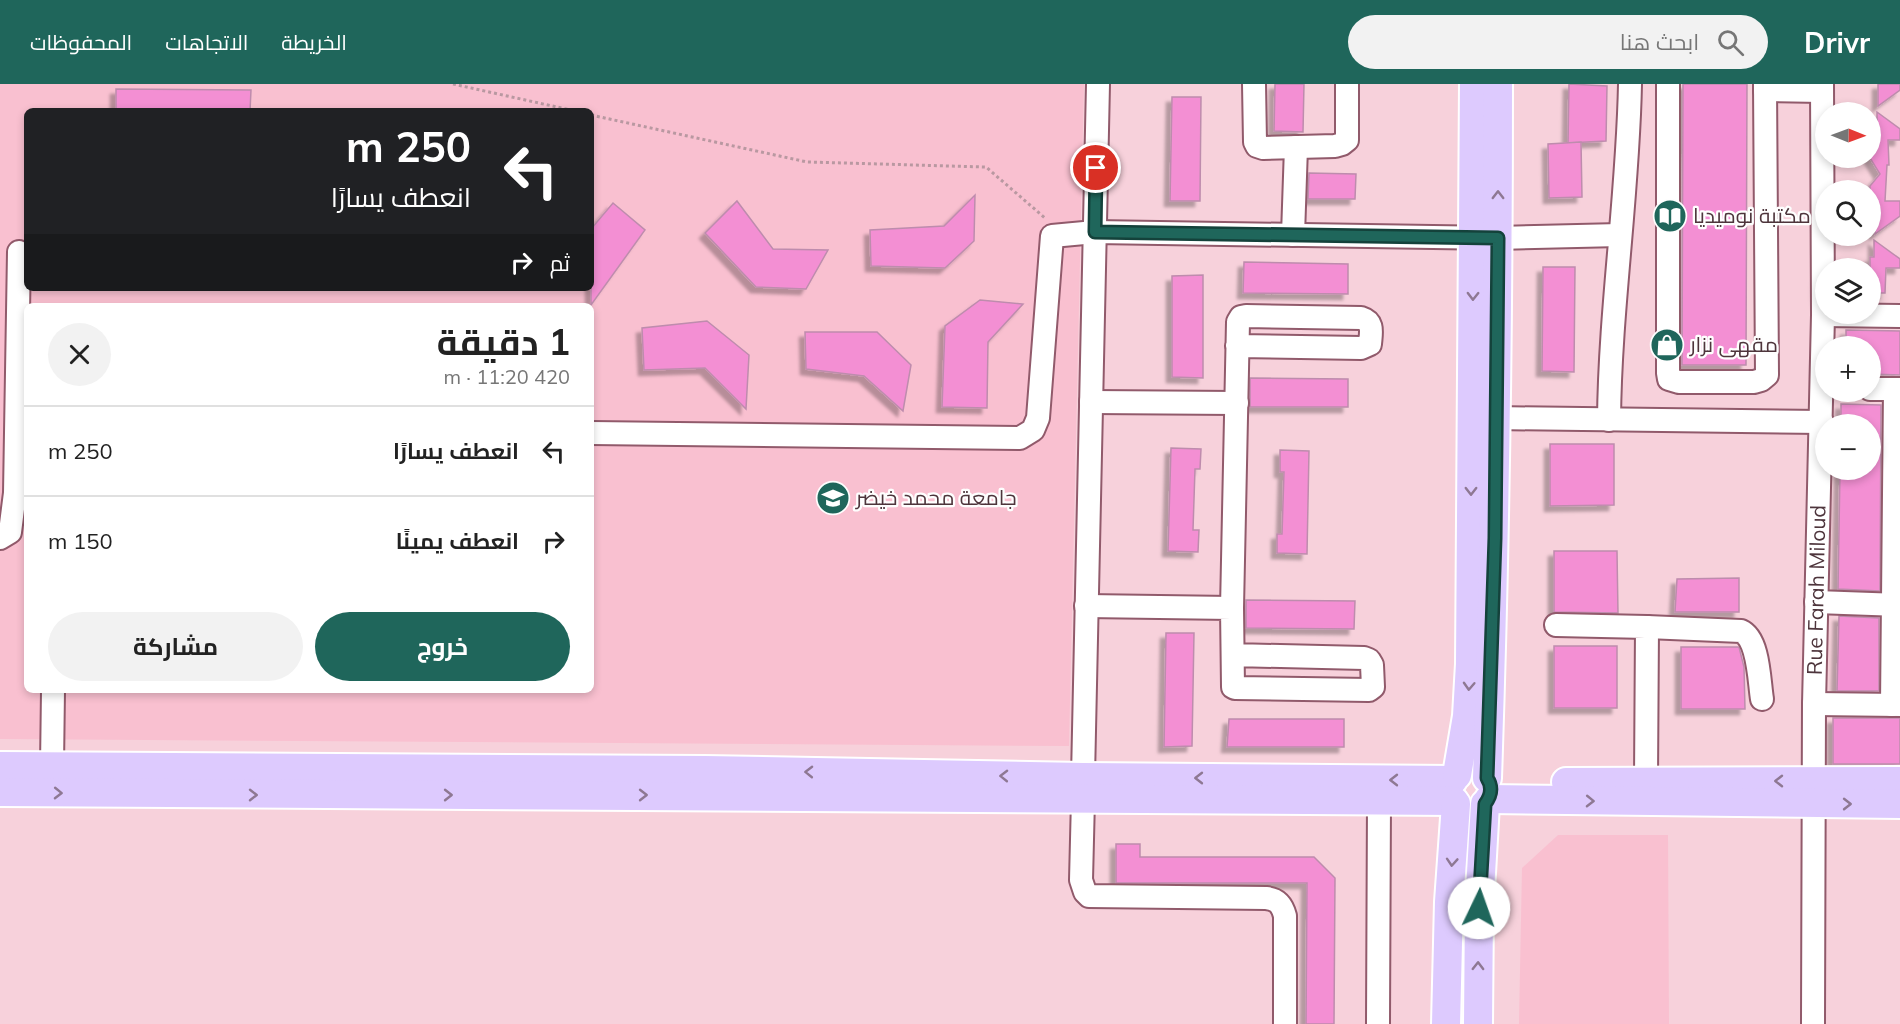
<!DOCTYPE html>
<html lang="ar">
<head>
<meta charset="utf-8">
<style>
	:root { --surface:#fff; --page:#f2f2f2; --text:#222; --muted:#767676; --line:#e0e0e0; --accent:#1f665b }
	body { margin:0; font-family:Mulish,Cairo,sans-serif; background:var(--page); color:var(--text); direction:rtl; height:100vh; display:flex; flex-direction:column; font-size:22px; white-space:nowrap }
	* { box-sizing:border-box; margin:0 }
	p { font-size:20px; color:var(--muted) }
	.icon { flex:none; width:33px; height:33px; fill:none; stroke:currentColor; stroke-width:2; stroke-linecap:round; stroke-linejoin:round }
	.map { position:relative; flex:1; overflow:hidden; direction:ltr }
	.panel { position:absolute; left:24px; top:219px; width:570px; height:390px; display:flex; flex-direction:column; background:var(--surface); border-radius:9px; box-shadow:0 3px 9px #0003; direction:rtl }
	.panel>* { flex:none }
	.guide { position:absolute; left:24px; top:24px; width:570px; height:183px; border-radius:9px; box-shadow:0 3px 9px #0003; direction:rtl; background:#202124; color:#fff; overflow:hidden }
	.needle { width:39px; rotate:91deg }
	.tools { position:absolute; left:1815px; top:18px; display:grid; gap:12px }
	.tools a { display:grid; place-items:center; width:66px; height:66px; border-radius:50%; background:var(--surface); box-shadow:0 3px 9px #0003; font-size:30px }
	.pin { position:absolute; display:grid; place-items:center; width:51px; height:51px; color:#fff; margin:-26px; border:3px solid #fff; border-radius:50%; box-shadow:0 2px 6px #0007 }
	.me { position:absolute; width:66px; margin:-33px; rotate:3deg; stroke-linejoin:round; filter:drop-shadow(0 0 4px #0008) }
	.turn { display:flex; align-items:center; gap:21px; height:126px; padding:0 24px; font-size:27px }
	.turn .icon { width:78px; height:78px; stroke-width:2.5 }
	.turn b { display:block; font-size:42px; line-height:51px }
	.then { display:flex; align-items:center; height:57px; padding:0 24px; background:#0003; gap:12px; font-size:22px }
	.round { display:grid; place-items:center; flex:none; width:63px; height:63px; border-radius:32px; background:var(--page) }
	.head { display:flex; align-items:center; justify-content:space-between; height:102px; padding:0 24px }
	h1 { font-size:36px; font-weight:700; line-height:45px }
	.primary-button { display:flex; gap:12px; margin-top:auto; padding:12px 24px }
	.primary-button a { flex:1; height:69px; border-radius:36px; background:var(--accent); color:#fff; font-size:24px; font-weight:700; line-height:69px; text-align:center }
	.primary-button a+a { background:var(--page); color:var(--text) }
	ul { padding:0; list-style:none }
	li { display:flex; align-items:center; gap:18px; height:90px; padding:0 24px; border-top:2px solid var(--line) }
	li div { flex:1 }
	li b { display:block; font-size:22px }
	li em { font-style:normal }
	header { display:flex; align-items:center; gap:36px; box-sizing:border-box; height:84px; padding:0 30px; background:var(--accent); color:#fff }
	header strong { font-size:28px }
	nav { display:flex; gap:33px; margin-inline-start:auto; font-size:21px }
	.search { width:420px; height:54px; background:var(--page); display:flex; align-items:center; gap:15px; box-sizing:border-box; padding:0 21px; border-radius:33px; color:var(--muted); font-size:22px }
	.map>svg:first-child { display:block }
</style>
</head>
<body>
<header>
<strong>Drivr</strong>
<div class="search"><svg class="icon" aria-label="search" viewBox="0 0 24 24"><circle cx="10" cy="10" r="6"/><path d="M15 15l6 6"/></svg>ابحث هنا</div>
<nav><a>الخريطة</a><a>الاتجاهات</a><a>المحفوظات</a></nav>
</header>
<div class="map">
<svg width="1900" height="940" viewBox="0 0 1900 940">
	<defs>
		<filter id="shadow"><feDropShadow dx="-5.5" dy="5.5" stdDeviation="1.5" flood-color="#0004"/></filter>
	</defs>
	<rect width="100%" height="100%" fill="#f7d1db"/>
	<g fill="#f9c0d0" fill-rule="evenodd">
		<path d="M0,0h1084l-15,662 -1069,-7zM27,27h564v177h-564zM27,222h564v384h-564z"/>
		<path d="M1558,751h110l1,189h-150l3,-156z"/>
	</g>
	<g fill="#f38fd3" stroke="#be8cad" stroke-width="1.5" filter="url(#shadow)">
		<path d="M1275,0h29l-1,48 -29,-1z"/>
		<path d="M1569,0l38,2 -1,55 -38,2z"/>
		<path d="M1683,0h64l-1,281h-64z"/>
		<path d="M1878,0h22v6l-22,16z"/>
		<path d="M116,5l135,1 -1,21h-134z"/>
		<path d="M1172,13h29l-1,104h-30z"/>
		<path d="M1877,28l23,17v11h-12l1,25h-2l-2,36h15v15l-25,18v-24h-5v-24l10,-12 -10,-16v-29h7z"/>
		<path d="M1581,58l1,55 -33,1 -1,-54z"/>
		<path d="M1309,89l47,1 -1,25h-47z"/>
		<path d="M975,111l-1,46 -29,27 -74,-2 -1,-36 74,-4z"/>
		<path d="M737,117l36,48 55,1 -22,39 -50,-2 -51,-54z"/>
		<path d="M613,119l32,27 -54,75v-76z"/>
		<path d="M1874,156l26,19v9h-14l-1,25h-15v-36h4z"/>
		<path d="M1244,178l104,2v30l-105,-1z"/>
		<path d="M1543,183h32l-1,105 -32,-1z"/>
		<path d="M1203,191v103l-31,-1v-101z"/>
		<path d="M980,216l43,4 -35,38 -1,66 -45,-1 3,-81z"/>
		<path d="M707,237l42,34 -3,54 -41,-41 -61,2 -2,-42z"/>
		<path d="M1846,246l54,1v44l-30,-1v-28h-24z"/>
		<path d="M805,248h72l34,33 -8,46 -39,-35 -58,-7z"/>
		<path d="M1250,294l98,1v28h-98z"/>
		<path d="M1841,320l40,1 -1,186 -42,-2 2,-119h30v-46h-29z"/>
		<path d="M1550,360h64v61l-64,1z"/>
		<path d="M1171,364l30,1 -1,20h-5l-2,61h6l-1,22 -30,-1z"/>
		<path d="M1280,366l29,1 -2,103 -30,-1v-19h5l2,-62h-4z"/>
		<path d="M1554,467h63l1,62 -64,-1z"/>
		<path d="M1739,494v34h-64l2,-33z"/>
		<path d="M1246,516l109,1 -1,28 -108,-1z"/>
		<path d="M1839,532l40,2v73h-42z"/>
		<path d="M1166,549h28l-2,113 -28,1z"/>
		<rect x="1554" y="562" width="63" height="62"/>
		<path d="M1681,563h58l5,20 1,42h-64z"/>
		<rect x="1833" y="634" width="67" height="46"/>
		<path d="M1229,635h115v28h-117z"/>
		<path d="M1116,760h24v13h174l21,21 -1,146h-28l1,-141h-191z"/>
	</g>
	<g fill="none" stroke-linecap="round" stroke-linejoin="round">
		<g stroke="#915a6b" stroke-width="26">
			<g id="minor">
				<path d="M1254,0l1,58 2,4 6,2 72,-2 7,-2 5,-4v-56"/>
				<path d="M1668,0v289l1,6 10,3h75l7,-2 6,-5 -2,-291"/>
				<path d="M1765,6l57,1"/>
				<path d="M1293,151l3,-88"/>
				<path d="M1823,231l77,1"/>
				<path d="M1870,305h30"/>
				<path d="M1091,318l146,1"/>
				<path d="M1495,334l327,4"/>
				<path d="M1609,336c1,-112 19,-224 21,-336"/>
				<path d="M591,349l429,5 13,-8 5,-12 14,-182 43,-4 403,6 122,-3"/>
				<path d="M0,454l10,-6 5,-39 4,-241"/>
				<path d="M1816,518l84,3"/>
				<path d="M1086,522l146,2 1,79 2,1 134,2 4,-3 -1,-22 -3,-5 -5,-2 -131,-3"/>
				<path d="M1232,524l6,-286 3,-5 5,-1 115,2c13,4 10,14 9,26l-9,4 -124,-2"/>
				<path d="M1556,541l91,2 -1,153"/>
				<path d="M1647,543l94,4c18,8 18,50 21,68"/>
				<path d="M1814,620l86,1"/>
				<path d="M1892,621l3,-316"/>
				<path d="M52,682l1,-76"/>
				<path d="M1083,693l15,-693"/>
				<path d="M1083,715l-2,81 4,12 4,4 177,2c11,1 16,6 19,18v108"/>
				<path d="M1378,940l1,-223"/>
				<path id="s1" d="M1813,940l1,-320 9,-389 -1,-231"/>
			</g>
		</g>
		<g stroke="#fff" stroke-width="32">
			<g id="major">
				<path d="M0,682l705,4 378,7 370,3"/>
				<path d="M1457,691l10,-59 3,-52 4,-580"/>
				<path d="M1487,694c8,-231 11,-463 11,-694"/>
				<path d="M1566,698l334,-1"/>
				<path d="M0,708l1454,9"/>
				<path d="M1489,715l411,5"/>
				<path d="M1446,940l3,-122 7,-98"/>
				<path d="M1478,940l1,-116 6,-104"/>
			</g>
		</g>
		<g stroke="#b998a1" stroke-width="3" stroke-dasharray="3 3" stroke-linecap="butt">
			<path d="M453,0l122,27"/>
			<path d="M591,31l216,47 179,5 59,51"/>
		</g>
		<use href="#minor" stroke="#fff" stroke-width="22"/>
		<use href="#major" stroke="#ddcafe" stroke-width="28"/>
	</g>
	<defs><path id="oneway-chevron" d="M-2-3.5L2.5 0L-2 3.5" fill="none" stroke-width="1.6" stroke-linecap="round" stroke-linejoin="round" transform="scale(1.5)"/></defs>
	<g stroke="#8e7893">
		<use href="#oneway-chevron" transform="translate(1498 111) rotate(-90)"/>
		<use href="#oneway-chevron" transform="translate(1473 212) rotate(91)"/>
		<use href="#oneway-chevron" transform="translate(1471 407) rotate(90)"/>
		<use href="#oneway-chevron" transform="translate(1469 602) rotate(93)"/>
		<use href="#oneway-chevron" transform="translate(809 688) rotate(-179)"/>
		<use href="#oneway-chevron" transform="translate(1004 692) rotate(-179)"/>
		<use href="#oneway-chevron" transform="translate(1199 694) rotate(-180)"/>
		<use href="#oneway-chevron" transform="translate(1394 696) rotate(-180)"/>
		<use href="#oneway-chevron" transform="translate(1779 697) rotate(-180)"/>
		<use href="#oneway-chevron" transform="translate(58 709) rotate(1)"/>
		<use href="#oneway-chevron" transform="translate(253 711)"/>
		<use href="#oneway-chevron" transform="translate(448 711)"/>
		<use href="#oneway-chevron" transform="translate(643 711)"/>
		<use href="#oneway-chevron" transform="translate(1590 717) rotate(1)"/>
		<use href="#oneway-chevron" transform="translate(1847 720)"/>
		<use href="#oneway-chevron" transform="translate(1452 778) rotate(94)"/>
		<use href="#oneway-chevron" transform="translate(1478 882) rotate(-89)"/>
	</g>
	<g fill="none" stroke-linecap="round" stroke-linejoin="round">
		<g stroke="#14423b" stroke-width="15">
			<path id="route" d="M1096,84l-1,64 403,6 -3,300 -8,240c6,9 4,18 -2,26l-6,104"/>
		</g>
		<use href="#route" stroke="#1f665b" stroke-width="10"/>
	</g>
	<defs>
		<g id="library-disc" transform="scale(1.725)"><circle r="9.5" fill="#1f665b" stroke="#fefefe"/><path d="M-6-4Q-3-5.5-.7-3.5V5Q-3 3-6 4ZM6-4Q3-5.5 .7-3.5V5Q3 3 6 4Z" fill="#fff"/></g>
		<g id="shop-disc" transform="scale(1.725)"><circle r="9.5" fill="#1f665b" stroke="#fefefe"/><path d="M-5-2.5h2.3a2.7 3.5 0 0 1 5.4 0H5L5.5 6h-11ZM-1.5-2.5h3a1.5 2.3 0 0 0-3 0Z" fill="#fff"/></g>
		<g id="university-disc" transform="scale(1.725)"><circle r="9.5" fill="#1f665b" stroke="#fefefe"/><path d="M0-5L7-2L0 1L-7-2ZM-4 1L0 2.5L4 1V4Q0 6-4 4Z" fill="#fff"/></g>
	</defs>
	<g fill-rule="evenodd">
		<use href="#library-disc" x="1670" y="132"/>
		<use href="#shop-disc" x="1667" y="261"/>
		<use href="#university-disc" x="833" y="414"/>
	</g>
	<g text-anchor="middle" stroke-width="4.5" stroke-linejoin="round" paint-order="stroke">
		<g font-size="21" fill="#4e353c" stroke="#fefefe" text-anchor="start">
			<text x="1693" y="139">مكتبة نوميديا</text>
			<text x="1690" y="268">مقهى نزار</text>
			<text x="856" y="421">جامعة محمد خيضر</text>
		</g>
		<g font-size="21" fill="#4e353c" stroke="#fefefe">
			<text dy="7" stroke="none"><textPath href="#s1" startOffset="434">Rue Farah Miloud</textPath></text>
		</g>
	</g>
</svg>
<div class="tools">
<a><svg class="needle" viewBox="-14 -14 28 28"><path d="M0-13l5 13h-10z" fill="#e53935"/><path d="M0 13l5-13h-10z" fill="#767676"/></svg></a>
<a><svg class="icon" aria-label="search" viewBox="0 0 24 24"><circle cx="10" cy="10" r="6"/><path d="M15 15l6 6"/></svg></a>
<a><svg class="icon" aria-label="layers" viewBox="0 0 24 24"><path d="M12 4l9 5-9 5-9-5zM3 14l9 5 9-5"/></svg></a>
<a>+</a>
<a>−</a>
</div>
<div class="pin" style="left:1096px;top:84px;background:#d93025"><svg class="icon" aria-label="arrive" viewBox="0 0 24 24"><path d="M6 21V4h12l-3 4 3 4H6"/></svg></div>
<svg class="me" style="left:1479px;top:824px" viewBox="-20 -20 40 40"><circle r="19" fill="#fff"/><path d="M0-13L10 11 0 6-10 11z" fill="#1f665b"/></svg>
<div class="guide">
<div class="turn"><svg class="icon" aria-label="left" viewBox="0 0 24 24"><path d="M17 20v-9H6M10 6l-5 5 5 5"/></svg><div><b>250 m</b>انعطف يسارًا</div></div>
<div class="then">ثم<svg class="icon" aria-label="right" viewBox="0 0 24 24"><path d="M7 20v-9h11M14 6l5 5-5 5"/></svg></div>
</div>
<section class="panel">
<div class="head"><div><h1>1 دقيقة</h1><p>420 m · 11:20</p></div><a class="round"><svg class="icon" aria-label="close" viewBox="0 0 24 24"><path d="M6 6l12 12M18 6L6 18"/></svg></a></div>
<ul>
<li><svg class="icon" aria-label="left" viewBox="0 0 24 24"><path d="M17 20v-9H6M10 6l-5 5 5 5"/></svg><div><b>انعطف يسارًا</b></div><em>250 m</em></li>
<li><svg class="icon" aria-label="right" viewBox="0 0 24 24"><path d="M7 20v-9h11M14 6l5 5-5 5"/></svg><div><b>انعطف يمينًا</b></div><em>150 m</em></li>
</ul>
<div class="primary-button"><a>خروج</a><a>مشاركة</a></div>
</section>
</div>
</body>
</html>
